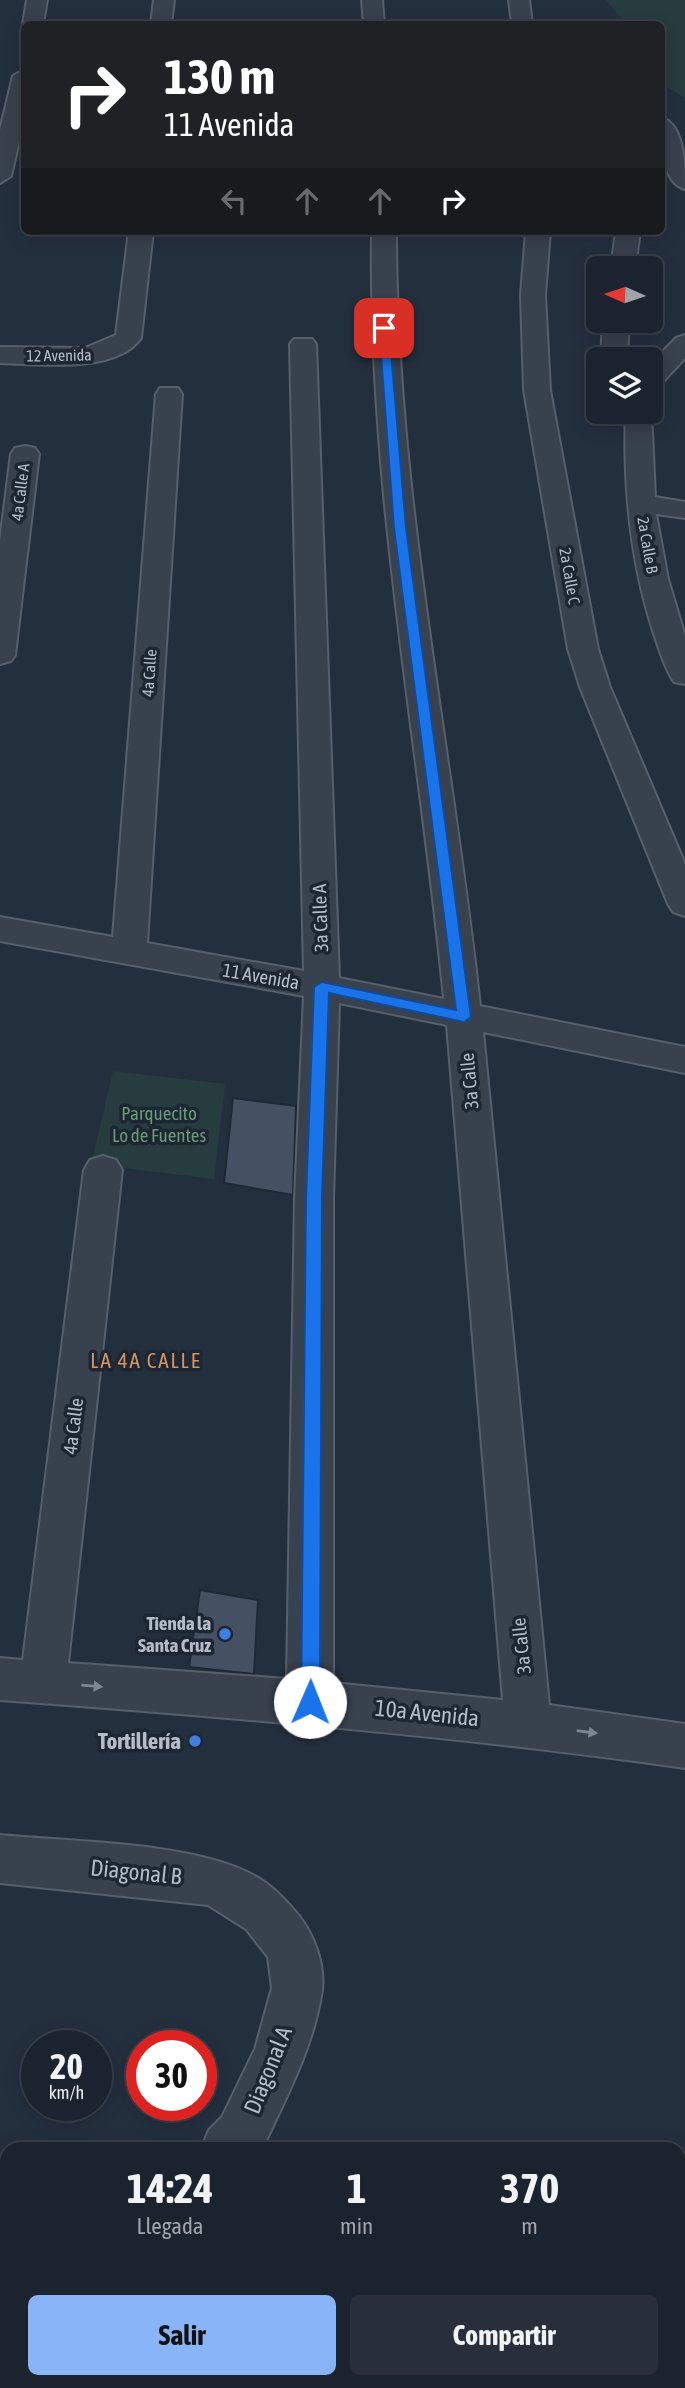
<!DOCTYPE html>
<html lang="es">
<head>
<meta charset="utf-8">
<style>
	:root { --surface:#1b232e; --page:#282f3a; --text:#f1f3f6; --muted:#a0a4aa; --line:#39404a; --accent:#8ab4f8 }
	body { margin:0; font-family:"Asap Condensed",sans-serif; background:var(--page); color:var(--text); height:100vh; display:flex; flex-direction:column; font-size:26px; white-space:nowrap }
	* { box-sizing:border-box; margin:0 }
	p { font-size:23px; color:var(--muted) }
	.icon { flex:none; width:38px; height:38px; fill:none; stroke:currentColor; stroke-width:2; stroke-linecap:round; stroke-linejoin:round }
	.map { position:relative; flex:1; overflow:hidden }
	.drawer { position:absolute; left:0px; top:2142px; width:686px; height:247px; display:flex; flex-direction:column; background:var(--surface); border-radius:21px 21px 0 0; box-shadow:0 4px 18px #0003,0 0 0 2px var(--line) }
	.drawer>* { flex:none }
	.banner { position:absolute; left:21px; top:21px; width:644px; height:214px; border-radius:10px; box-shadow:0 4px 18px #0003,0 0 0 2px var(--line); background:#202124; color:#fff; overflow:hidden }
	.needle { width:46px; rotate:273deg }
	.fabs { position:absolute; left:586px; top:256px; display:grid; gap:14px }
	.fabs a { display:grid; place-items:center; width:77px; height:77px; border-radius:10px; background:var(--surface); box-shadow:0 4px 18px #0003,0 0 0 2px var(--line); font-size:35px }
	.speed { position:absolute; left:21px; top:2030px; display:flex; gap:14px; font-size:35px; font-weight:700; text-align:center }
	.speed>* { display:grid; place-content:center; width:91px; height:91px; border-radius:50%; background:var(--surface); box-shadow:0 4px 18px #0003,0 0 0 2px var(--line); line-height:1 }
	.speed small { font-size:18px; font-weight:400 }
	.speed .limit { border:10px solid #d22; background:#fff; color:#111 }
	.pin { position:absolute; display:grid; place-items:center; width:60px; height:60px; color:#fff; margin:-30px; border-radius:14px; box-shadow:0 4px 10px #0006 }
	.me { position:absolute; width:77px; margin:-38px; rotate:1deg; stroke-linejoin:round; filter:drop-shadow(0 0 5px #0008) }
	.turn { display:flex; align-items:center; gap:24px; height:147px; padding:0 28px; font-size:32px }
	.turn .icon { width:91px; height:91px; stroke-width:2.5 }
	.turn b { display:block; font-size:49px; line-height:60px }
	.lanes { display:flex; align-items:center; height:66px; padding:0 28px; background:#0003; justify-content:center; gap:35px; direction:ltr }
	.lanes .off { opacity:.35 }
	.eta { display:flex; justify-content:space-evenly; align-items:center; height:119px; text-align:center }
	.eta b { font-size:42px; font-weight:700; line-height:49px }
	.action { display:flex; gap:14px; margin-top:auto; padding:14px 28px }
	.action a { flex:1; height:80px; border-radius:10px; background:var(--accent); color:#111; font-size:28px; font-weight:700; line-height:80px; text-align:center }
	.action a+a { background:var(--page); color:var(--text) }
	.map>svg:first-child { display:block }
</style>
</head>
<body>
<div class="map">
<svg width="685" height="2388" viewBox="0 0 685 2388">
	<rect width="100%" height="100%" fill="#242f3e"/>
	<g fill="#263c3f">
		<path d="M606,0h79v98l-23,-14v-60h-36z"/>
		<path d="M113,1071l112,13 -11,95 -123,-15z"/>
	</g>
	<g fill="#455162" stroke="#1f2835" stroke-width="2">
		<path d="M233,1098l63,8 -3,89 -69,-12z"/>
		<path d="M200,1590l58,10 -4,74 -65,-7z"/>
	</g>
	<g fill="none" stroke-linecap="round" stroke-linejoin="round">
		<g stroke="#565f6c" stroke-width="4">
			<g id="minor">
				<path d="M27,0h20l-4,24 -19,3 -1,-3z"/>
				<path d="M154,0h20l-3,24h-20z"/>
				<path d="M362,0h20l2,24h-20z"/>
				<path d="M509,0h20l3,24h-20z"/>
				<path d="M24,70v50l-13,56 -11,7v-53l13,-54z"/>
				<path d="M662,118c23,7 23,50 23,71 -24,-6 -25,-51 -23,-71z"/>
				<path d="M129,231h24l-12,107c-25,36 -103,26 -141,25v-16l85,1 31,-13z"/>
				<path d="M372,231h24c0,261 56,516 84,775l205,41v26l-202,-41 66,673 136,19v44c-228,-32 -456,-51 -685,-68v-42l23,2 61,-490 6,-10 13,-4 13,4 6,10 -54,493 219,16 8,-481 9,-202 -304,-55v-24l113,20 43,-543 4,-6h18l4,6 -35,549 157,28 -14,-627 4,-5h18l4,5 23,634 105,21c-25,-257 -76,-509 -72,-768zM339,1003l108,22 56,675 -170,-17v-485z"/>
				<path d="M526,231h24l-5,64 5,95 48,259 12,38 75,177v52l-12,-4 -5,-8 -88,-217 -12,-38 -44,-259 -3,-95z"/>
				<path d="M616,231h24l-5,37h-24z"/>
				<path d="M603,320h26l-2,39h-26z"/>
				<path d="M685,335v23l-25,27 -9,2v-23l25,-26z"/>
				<path d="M651,409l4,88 30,5v16l-29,-4 12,65 17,57v48l-11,-2c-10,-15 -15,-34 -21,-51 -23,-72 -30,-144 -27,-220z"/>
				<path d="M25,446l10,2 4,6 -24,201 -4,6 -11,3v-123l11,-87 4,-6z"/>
				<path d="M0,1835c71,7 190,7 251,39 20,10 34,25 48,42 15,19 26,48 23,74 -8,56 -36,108 -60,159h-61l8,-19 13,-13 33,-68 17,-61 -4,-31 -22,-28 -38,-24 -208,-22z"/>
				<path d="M685,2214v75l-6,2v-75z"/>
				<path d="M7,2268v57l-7,3v-57z"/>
				<path d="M620,2382h56l-2,6h-56z"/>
			</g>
		</g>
		<use href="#minor" fill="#38414e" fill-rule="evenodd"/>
	</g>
	<defs><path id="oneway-solid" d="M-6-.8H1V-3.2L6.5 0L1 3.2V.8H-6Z" transform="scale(1.75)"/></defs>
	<g fill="#7c8592">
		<use href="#oneway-solid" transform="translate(92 1686) rotate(5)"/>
		<use href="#oneway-solid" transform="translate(587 1732) rotate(8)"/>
	</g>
	<path fill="#1a73e8" stroke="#114b97" stroke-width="2" d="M384,325l5,3 17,200 65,489 -7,5 -135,-29 -7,205 -2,504 -3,6 -7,3 -6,-3 -3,-6 5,-504 8,-211 8,-5 134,28 -62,-482 -15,-200z"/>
	<g fill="#3f7fe0" stroke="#1d2633" stroke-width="2.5">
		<circle cx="225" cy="1634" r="7"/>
		<circle cx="195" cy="1741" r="7"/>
	</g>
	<g text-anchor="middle" stroke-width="7" stroke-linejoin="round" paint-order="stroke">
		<g font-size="16" fill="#b4bcc9" stroke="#1d2633">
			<text transform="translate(59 355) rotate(-1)" y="6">12 Avenida</text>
			<text transform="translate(20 492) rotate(-83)" y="6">4a Calle A</text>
			<text transform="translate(648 545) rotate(80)" y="6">2a Calle B</text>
			<text transform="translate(570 576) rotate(80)" y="6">2a Calle C</text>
			<text transform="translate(149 673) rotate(-86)" y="6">4a Calle</text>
		</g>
		<g font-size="19" fill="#b4bcc9" stroke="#1d2633">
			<text transform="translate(320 918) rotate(-92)" y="7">3a Calle A</text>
			<text transform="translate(261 976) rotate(10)" y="7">11 Avenida</text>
			<text transform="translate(469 1081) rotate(-95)" y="7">3a Calle</text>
			<text transform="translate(73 1426) rotate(-83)" y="7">4a Calle</text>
			<text transform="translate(521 1646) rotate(-96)" y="7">3a Calle</text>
		</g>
		<g font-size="19" fill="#6b9a76" stroke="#1d2633">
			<text x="159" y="1120">Parquecito<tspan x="159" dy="22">Lo de Fuentes</tspan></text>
		</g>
		<g font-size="19" font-weight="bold" fill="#b4bcc9" stroke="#1d2633" text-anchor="end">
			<text x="211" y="1630">Tienda la<tspan x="211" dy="22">Santa Cruz</tspan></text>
		</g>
		<g font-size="21" letter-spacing="2" fill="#d59563" stroke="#1d2633">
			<text x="146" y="1368">LA 4A CALLE</text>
		</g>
		<g font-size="23" fill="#b4bcc9" stroke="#1d2633">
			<text transform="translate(427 1713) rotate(6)" y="8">10a Avenida</text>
			<text transform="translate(136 1872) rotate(6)" y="8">Diagonal B</text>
			<text transform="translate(268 2070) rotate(-68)" y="8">Diagonal A</text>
		</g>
		<g font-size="23" font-weight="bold" fill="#b4bcc9" stroke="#1d2633" text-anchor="end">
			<text x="181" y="1749">Tortillería</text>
		</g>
	</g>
</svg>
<div class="fabs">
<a><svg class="needle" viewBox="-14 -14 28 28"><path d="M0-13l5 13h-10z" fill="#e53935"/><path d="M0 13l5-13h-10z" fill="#a0a4aa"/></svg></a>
<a><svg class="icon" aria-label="layers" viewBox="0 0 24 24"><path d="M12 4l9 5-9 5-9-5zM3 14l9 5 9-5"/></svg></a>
</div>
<div class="speed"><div>20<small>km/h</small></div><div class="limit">30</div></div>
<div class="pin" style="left:384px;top:328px;background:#d93025"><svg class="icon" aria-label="arrive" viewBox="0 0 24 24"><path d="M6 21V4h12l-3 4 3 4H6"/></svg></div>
<svg class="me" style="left:310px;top:1702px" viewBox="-20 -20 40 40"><circle r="19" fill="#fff"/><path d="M0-13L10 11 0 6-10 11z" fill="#1a73e8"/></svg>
<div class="banner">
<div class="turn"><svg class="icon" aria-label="right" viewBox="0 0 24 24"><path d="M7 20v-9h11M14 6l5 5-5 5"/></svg><div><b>130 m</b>11 Avenida</div></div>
<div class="lanes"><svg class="icon off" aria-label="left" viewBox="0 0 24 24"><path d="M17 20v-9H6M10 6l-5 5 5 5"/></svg><svg class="icon off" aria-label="ahead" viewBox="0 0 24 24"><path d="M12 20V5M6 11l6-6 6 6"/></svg><svg class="icon off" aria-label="ahead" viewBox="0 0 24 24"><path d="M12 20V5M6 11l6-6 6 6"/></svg><svg class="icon" aria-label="right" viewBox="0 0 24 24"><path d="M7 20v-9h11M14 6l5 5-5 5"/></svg></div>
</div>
<section class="drawer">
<div class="eta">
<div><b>14:24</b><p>Llegada</p></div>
<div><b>1</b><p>min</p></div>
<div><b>370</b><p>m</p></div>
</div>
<div class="action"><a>Salir</a><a>Compartir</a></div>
</section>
</div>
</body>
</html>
